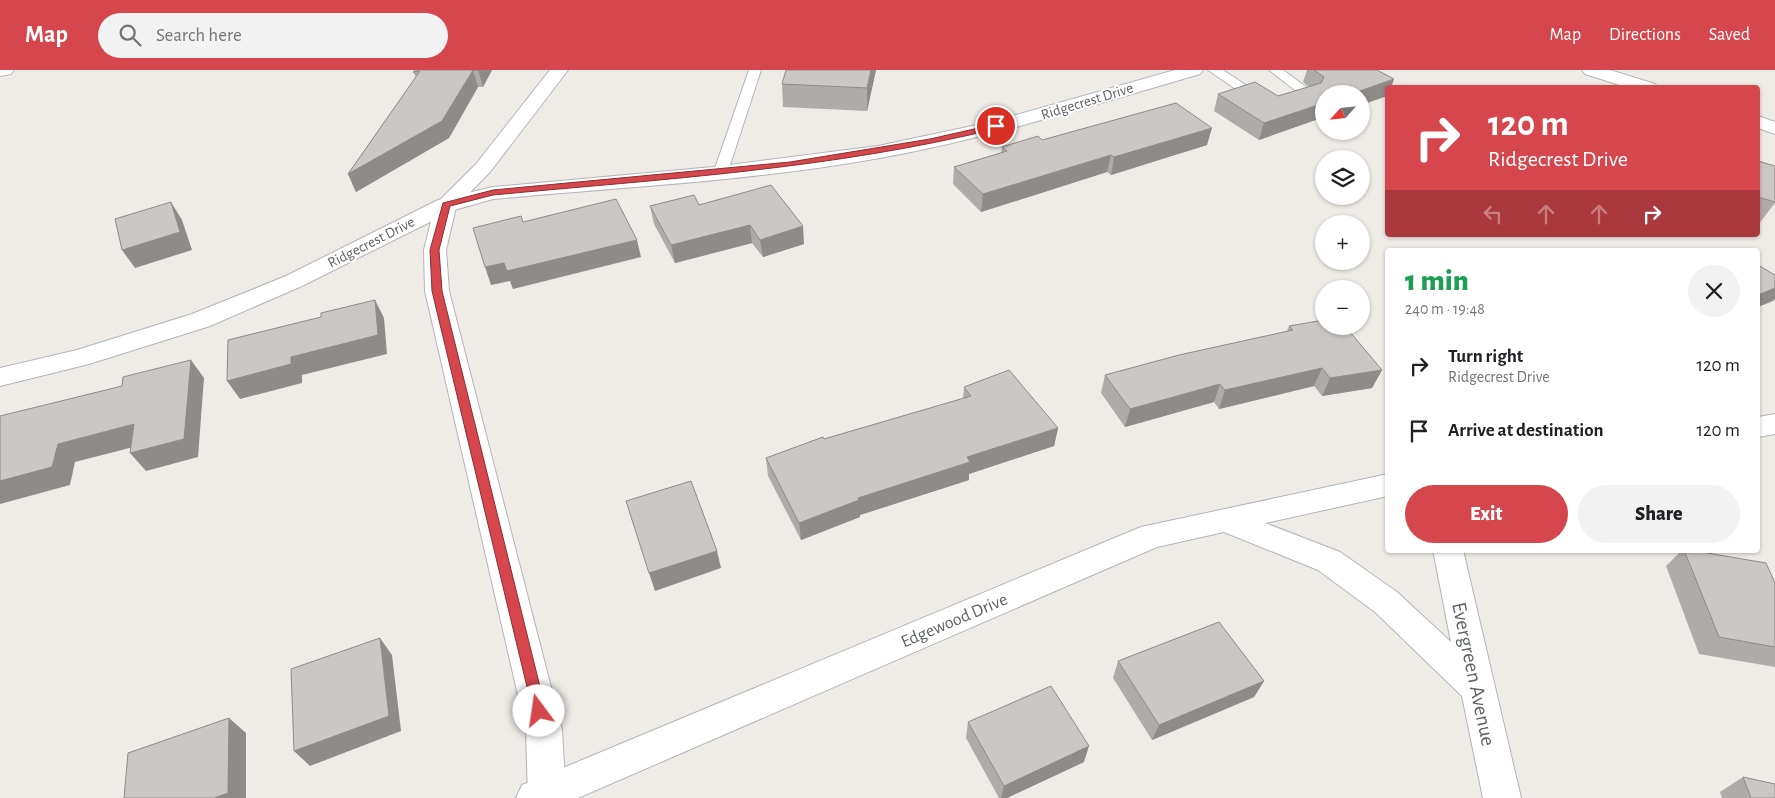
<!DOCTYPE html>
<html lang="en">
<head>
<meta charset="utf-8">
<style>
	:root { --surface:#fff; --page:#f2f2f2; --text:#202124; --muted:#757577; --accent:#d6474d }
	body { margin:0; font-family:"Alegreya Sans",sans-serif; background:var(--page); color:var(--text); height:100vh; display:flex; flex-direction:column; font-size:19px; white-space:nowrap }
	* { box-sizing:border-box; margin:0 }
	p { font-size:16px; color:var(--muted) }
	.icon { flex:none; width:28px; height:28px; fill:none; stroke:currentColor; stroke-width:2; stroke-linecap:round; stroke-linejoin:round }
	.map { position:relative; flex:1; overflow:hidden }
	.details { position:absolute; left:1385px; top:178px; width:375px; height:305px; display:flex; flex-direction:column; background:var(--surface); border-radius:5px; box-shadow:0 1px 4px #0004 }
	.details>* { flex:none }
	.hud { position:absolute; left:1385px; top:15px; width:375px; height:152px; border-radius:5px; box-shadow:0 1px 4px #0004; background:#d6474d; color:#fff; overflow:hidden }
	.needle { width:32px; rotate:243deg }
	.fabs { position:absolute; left:1315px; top:15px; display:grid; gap:10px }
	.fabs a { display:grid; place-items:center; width:55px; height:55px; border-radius:50%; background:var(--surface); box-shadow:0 1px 4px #0004; font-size:25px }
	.pin { position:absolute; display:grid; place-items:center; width:42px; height:42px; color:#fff; margin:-21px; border:2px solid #fff; border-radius:50%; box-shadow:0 1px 5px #0007 }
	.me { position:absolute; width:55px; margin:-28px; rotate:346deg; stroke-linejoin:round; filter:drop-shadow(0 0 4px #0008) }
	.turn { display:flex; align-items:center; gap:18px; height:105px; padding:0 20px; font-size:22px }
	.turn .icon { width:65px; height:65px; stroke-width:2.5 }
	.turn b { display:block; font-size:35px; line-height:42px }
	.lanes { display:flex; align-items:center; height:48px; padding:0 20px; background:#0003; justify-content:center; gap:25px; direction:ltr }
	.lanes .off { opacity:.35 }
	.round { display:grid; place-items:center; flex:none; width:52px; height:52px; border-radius:26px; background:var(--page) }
	.head { display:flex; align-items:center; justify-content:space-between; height:85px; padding:0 20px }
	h1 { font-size:30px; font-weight:800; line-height:38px; color:#1e9e55 }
	.action { display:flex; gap:10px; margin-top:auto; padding:10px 20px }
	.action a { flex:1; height:58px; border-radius:30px; background:var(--accent); color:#fff; font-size:20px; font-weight:800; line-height:58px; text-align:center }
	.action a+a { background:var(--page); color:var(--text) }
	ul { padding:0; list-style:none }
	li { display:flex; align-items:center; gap:15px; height:65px; padding:0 20px }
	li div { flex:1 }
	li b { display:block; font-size:19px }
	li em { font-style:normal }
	header { display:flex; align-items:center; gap:30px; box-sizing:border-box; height:70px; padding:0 25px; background:var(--accent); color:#fff }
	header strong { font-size:24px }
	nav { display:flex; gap:28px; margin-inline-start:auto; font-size:18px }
	.search { width:350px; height:45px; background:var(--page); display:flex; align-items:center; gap:12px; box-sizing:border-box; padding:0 18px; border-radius:28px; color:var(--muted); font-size:19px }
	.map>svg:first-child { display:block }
</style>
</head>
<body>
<header>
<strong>Map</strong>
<div class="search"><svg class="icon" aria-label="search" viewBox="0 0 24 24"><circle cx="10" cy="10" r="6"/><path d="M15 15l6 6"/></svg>Search here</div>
<nav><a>Map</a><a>Directions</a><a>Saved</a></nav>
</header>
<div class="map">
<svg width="1775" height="728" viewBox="0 0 1775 728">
	<rect width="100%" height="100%" fill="#efece7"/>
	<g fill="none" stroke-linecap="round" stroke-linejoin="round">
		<g stroke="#b2b5b8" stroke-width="2">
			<g id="service">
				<path d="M749,0h12l-33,101 -7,4 -5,-1 -2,-3z"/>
				<path d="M1208,0h15l48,32 -2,3h-10z"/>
				<path d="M1269,0h14l34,25 -2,3h-10z"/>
			</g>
		</g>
		<g stroke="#b2b5b8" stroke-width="2">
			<g id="minor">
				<path d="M1175,0h28l-3,4c-106,31 -211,64 -320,84 -128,23 -258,29 -387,41l-39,11 -152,76 -92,40 -121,38 -89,22v-18l77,-18 115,-36 94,-38 152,-76 55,-13 220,-20 165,-21 113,-24z"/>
				<path d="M1775,344v20l-17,3v-20z"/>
				<path d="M1388,404v22l-123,27 75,29 57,40 54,50 -18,-92h30l58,248h-38l-21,-102 -87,-84 -57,-42 -94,-38 -67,15 -579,251h-62l6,-13 619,-258z"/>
			</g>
		</g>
		<g stroke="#b2b5b8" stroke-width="2">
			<g id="tertiary">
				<path d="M0,0h14l-3,4 -11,2z"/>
				<path d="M550,0h18l-78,102 -34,35 -10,43 3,41 113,439 4,68h-38l-2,-68 -101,-439 -1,-41 11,-45 41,-41z"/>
				<path d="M1582,0h28l45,14 3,4h-29l-44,-14z"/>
				<path d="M1758,46l17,6v12l-17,-6z"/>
			</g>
		</g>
		<use href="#service" fill="#fff" fill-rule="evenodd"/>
		<use href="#minor" fill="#fff" fill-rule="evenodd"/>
		<use href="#tertiary" fill="#fff" fill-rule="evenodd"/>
	</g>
	<g fill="#afaba9">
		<path d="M415,0h77l-9,17h-5l-29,51 -93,54 -8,-18 68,-97 -3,-5z"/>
		<path d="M876,0l-9,41 -84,-4 -1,-23z"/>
		<path d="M1307,0h70l10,26 -26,9v-11h-37v23l-65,23 -45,-29 4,-17 60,2 31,-9 -6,-5z"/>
		<path d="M1042,70l165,5 -96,30 -4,-3 -126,40 -28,-28 1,-17 47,-14 1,-6z"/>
		<path d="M1758,91l17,5v37l-17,22z"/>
		<path d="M699,135l105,39 -41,13 -11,-14 -77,20 -21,-39 -4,-18z"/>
		<path d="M1289,256l93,44 -10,18 -50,8 -8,-10 -95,23 -5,-7 -89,25 -24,-34 4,-18 182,-44z"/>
		<path d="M964,317l94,41 -4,18 -85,28v6l-109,35v2l-59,23 -33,-64 -2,-18 58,-19 139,-40z"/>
		<path d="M1682,480h8l85,33v84l-76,-13 -33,-88z"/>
		<path d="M1118,591l146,20 -10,16 -102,43 -39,-62z"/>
		<path d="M968,652l116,40 -77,36h-8l-33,-60z"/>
		<path d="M1743,707l32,21h-53l-2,-6z"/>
	</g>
	<g fill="#8e8b89">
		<path d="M473,0l5,17 -29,51 -93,54 -8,-18z"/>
		<path d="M478,0h14l-9,17z"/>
		<path d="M871,0h5l-9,41v-23z"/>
		<path d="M1394,9l-3,9h-3l-1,8 -26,9v-11h-10z"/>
		<path d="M1324,33v14l-65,23 5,-17z"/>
		<path d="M1212,58l-5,17 -96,30 3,-18z"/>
		<path d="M1111,85l-4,17 -126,40 2,-18z"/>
		<path d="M171,132l11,18 10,30 -57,18 -13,-18z"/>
		<path d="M750,155l2,18 -77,20 -4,-18z"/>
		<path d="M803,156l1,18 -41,13 -3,-17z"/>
		<path d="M637,170l4,17 -128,32 -3,-8 -19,4 -6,-18 19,-4z"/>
		<path d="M1775,218v11l-2,2 -15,6v-12z"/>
		<path d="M375,230l9,18 3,36 -85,21v8l-62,16 -13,-18z"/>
		<path d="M191,290l13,18 -6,79 -52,14 -16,-18z"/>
		<path d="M1322,298l-8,18 -95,23 6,-19z"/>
		<path d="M1382,300l-10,18 -50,8 8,-18z"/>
		<path d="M1220,314l-6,18 -89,25 5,-18z"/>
		<path d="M134,354l15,19 -74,19 -5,23 -70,19v-23l58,-37z"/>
		<path d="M1058,358l-4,18 -85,28v6l-109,35v2l-59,23 -2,-17 59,-25 109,-41z"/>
		<path d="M717,481l4,17 -66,23 -6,-18z"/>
		<path d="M380,568l12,17 9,76 -91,35 -16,-15z"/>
		<path d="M1264,611l-10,16 -102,43 7,-15z"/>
		<path d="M229,648l17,15v65h-32z"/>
		<path d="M1089,676l-5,16 -77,36h-6l3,-12z"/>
	</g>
	<g fill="#cbc7c4" stroke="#8e8b89">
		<path d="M415,0h63h-5l-31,51 -94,53 72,-103 -7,1z"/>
		<path d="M786,0h85l-4,18 -85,-4z"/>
		<path d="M1314,0h63l17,9 -43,15h-27v9l-60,20 -46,-29 37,-12 23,14 43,-13 3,-6z"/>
		<path d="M1176,33l36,25 -98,29 -3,-2 -128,39 -29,-27 53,-16 -5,-4 36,-11 4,4z"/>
		<path d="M1758,91l17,5v36l-17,-5z"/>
		<path d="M771,115l32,41 -43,14 -10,-15 -79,20 -21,-39 44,-11 5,10z"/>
		<path d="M616,129l21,41 -130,31 -3,-8 -19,4 -12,-39 48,-12 2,6z"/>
		<path d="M171,132l9,30 -58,18 -7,-31z"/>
		<path d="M1758,195l17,10v13l-17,7z"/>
		<path d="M375,230l3,35 -87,22v7l-64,17 1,-41 93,-23v-4z"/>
		<path d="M1324,250v6h21l37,44 -52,8 -8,-10 -97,22 -5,-6 -90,25 -25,-34 74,-20 114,-25 -4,-4z"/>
		<path d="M191,290l-7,79 -54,14 4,-29 -76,20 -6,23 -52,14v-65l122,-30 1,-9z"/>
		<path d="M1009,300l49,58 -91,29 3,5 -112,36 1,2 -60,23 -33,-65 57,-21 1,2 147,-43 -7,-9z"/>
		<path d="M691,411l26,70 -68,22 -23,-72z"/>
		<path d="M1684,480h6l76,13 9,20v64l-56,-10z"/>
		<path d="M1219,552l45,59 -105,44 -41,-64z"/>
		<path d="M380,568l9,78 -95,35 -3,-82z"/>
		<path d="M1051,616l38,60 -85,40 -36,-64z"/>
		<path d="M229,648l-1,75 -14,5h-90l4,-45z"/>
		<path d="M1743,707l32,7v14h-24z"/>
	</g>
	<path fill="#d6474d" stroke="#8b2e32" d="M996,54l4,2 -1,2c-165,41 -336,51 -506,67l-43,11 -11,44 3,41 104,420 -2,5 -5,2 -5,-2 -102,-425 -2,-41 13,-47 50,-13 297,-28 140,-23z"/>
	<g text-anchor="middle" stroke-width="4" stroke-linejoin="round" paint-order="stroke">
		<g font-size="15" fill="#5f6366" stroke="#fff">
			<text transform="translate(1087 31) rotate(-17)" y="5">Ridgecrest Drive</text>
			<text transform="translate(371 172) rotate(-27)" y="5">Ridgecrest Drive</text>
		</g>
		<g font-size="18" fill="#5f6366" stroke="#fff">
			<text transform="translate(954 550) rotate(-23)" y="6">Edgewood Drive</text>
		</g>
		<g font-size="21" fill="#5f6366" stroke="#fff">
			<text transform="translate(1474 604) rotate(78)" y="7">Evergreen Avenue</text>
		</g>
	</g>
</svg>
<div class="fabs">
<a><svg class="needle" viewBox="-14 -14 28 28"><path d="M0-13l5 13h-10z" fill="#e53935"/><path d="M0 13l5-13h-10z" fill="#757577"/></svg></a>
<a><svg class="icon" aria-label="layers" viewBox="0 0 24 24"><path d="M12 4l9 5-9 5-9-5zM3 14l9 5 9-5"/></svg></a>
<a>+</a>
<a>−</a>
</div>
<div class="pin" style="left:996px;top:56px;background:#d93025"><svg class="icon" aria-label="arrive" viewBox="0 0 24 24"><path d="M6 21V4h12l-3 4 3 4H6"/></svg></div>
<svg class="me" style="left:539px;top:641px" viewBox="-20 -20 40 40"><circle r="19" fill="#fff"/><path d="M0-13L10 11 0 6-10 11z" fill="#d6474d"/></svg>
<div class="hud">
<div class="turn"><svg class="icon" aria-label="right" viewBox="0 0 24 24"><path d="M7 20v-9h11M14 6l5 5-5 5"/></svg><div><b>120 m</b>Ridgecrest Drive</div></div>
<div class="lanes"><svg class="icon off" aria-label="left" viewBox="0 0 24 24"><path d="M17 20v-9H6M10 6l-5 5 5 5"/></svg><svg class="icon off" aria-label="ahead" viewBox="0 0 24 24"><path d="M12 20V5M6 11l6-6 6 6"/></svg><svg class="icon off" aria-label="ahead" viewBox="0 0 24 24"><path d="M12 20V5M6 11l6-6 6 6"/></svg><svg class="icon" aria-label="right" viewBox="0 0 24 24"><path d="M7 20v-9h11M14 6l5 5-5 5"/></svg></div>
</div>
<section class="details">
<div class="head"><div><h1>1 min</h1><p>240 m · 19:48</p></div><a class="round"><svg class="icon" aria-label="close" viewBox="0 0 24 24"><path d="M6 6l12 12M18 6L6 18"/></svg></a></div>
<ul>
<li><svg class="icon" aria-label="right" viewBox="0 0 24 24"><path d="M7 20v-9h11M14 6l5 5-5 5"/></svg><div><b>Turn right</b><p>Ridgecrest Drive</p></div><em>120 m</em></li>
<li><svg class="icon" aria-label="arrive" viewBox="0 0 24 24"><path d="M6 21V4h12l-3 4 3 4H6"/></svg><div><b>Arrive at destination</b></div><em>120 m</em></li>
</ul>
<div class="action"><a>Exit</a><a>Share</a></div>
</section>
</div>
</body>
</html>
